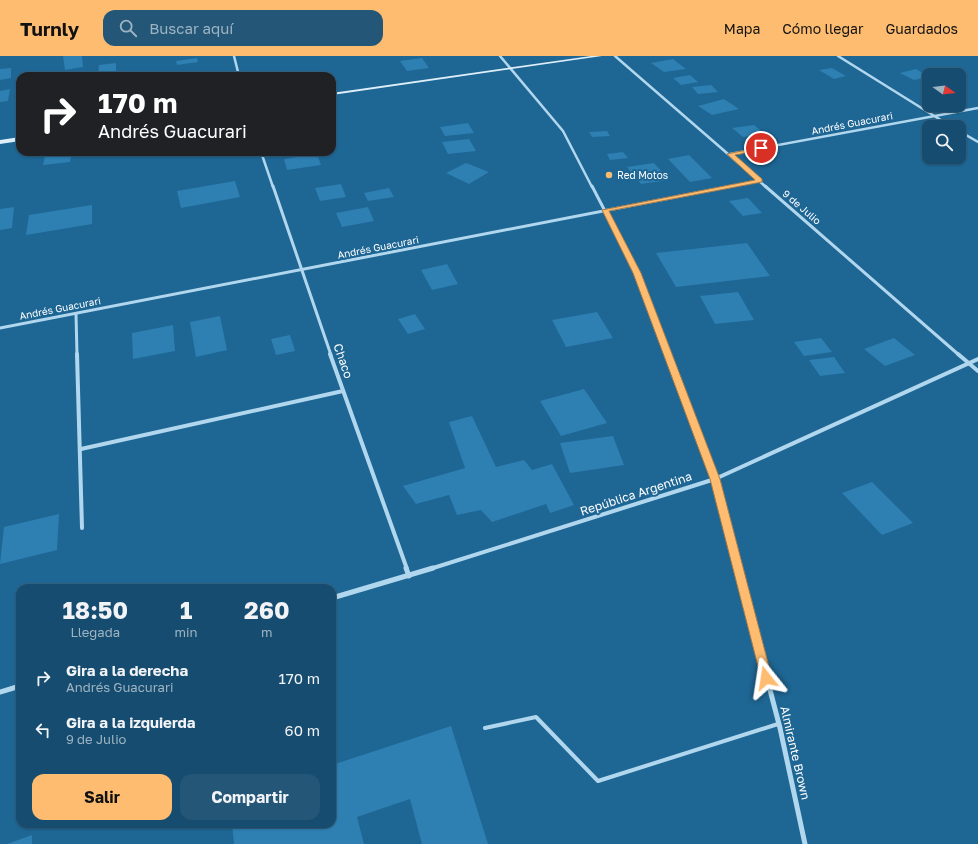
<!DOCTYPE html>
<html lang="es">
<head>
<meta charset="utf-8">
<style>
	:root { --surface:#164c6f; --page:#235677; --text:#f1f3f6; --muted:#9eb4c3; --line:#356382; --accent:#fdbc70 }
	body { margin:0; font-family:"Golos Text",sans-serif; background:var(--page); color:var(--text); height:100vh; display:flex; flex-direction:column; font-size:15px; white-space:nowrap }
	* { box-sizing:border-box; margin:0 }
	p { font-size:13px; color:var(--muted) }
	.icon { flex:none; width:22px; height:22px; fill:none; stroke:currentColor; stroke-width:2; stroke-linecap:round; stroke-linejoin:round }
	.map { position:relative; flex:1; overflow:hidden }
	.details { position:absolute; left:16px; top:528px; width:320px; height:244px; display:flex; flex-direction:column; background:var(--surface); border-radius:12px; box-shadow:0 1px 3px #0004,0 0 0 1px var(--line) }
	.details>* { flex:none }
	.hud { position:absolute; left:16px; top:16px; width:320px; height:84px; border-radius:12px; box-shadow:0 1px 3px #0004,0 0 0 1px var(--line); background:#202124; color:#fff; overflow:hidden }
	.needle { width:26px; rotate:105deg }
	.tools { position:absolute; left:922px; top:12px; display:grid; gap:8px }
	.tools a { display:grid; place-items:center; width:44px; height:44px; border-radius:8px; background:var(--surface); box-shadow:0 1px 3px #0004,0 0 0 1px var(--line); font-size:20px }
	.pin { position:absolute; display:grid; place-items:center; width:34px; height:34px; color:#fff; margin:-17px; border:2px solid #fff; border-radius:50%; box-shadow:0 1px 4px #0007 }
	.me { position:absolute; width:44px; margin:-22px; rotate:345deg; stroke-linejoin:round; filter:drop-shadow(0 0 3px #0008) }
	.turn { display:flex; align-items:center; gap:14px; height:84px; padding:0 16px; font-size:18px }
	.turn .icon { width:52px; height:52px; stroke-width:2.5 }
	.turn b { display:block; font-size:28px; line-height:34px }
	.eta { display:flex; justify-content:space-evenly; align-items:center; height:68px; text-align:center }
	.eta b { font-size:24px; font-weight:700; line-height:28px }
	.cta { display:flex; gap:8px; margin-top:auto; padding:8px 16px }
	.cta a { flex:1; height:46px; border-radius:12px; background:var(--accent); color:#111; font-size:16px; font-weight:700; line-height:46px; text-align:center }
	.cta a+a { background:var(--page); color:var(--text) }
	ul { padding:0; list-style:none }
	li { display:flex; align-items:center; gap:12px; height:52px; padding:0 16px }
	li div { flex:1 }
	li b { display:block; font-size:15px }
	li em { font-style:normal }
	header { display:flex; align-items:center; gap:24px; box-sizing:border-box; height:56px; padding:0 20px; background:var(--accent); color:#111 }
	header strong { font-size:19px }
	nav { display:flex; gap:22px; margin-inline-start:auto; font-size:14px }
	.search { width:280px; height:36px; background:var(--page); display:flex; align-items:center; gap:10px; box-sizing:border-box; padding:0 14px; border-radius:12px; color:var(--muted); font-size:15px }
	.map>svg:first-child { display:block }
</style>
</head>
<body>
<header>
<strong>Turnly</strong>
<div class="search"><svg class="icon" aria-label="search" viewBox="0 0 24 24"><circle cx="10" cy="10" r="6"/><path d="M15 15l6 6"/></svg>Buscar aquí</div>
<nav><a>Mapa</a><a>Cómo llegar</a><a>Guardados</a></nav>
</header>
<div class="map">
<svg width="978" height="788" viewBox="0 0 978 788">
	<rect width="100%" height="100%" fill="#1e6694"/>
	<g fill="#2e7fb2">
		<path d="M63,0h19l1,11 -18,3z"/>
		<path d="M197,2l1,4 -21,3 -1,-4z"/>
		<path d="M422,2l7,10 -22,3 -7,-10z"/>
		<path d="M673,3l13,10 -22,3 -13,-9z"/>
		<path d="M116,7v12l-18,1 1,-11z"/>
		<path d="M11,12v10l-11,2v-11z"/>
		<path d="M832,12l14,8 -12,3 -15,-9z"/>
		<path d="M916,13l13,8 -15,3 -14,-7z"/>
		<path d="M690,19l8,7 -17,3 -8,-7z"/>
		<path d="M711,29l7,7 -20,2 -6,-7z"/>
		<path d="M10,33l-2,12 -8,1v-11z"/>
		<path d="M724,43l15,10 -27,6 -14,-9z"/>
		<path d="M468,67l6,10 -29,3 -5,-9z"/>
		<path d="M754,69l11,9 -22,3 -11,-9z"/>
		<path d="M607,75l3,5 -18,1 -3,-5z"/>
		<path d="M469,83l7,12 -28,3 -6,-12z"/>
		<path d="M46,96h26l-2,10 -27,3z"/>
		<path d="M623,96l5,6 -18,2 -3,-6z"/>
		<path d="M317,98l4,11 -34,5 -3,-11z"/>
		<path d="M689,99l23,23 -22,4 -22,-23z"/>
		<path d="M466,107l23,9 -20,12 -23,-11z"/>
		<path d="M654,107l15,17 -28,4 -14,-17z"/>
		<path d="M235,125l5,16 -59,11 -4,-17z"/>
		<path d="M341,128l5,13 -26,4 -5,-13z"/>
		<path d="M389,132l5,9 -26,4 -4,-8z"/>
		<path d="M748,142l14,15 -19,3 -14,-15z"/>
		<path d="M92,149v19l-66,11 3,-20z"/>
		<path d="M14,151l-2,21 -12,2v-21z"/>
		<path d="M368,151l6,14 -32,6 -6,-14z"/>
		<path d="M747,187l23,33 -94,11 -20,-34z"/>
		<path d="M447,208l11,20 -26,6 -11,-20z"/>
		<path d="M738,236l16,28 -39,4 -15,-28z"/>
		<path d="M597,256l16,26 -47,9 -14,-27z"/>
		<path d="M415,258l10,15 -17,5 -10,-15z"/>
		<path d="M220,260l7,34 -31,7 -6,-35z"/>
		<path d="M173,269l2,26 -42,8 -1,-26z"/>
		<path d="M290,279l5,16 -19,4 -5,-16z"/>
		<path d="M821,282l11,14 -28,4 -10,-14z"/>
		<path d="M894,282l21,17 -30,11 -21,-17z"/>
		<path d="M834,301l11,16 -25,3 -11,-16z"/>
		<path d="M584,333l23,34 -46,13 -21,-35z"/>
		<path d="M472,360l24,51 28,-7 8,10 20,-6 22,41 -24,8 -4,-9 -54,18 -11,-12 -24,5 -8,-20 -33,9 -13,-18 62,-18 -16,-46z"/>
		<path d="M613,380l11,29 -54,8 -10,-30z"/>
		<path d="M872,426l41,41 -31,12 -40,-42z"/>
		<path d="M59,458l-2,36 -57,14 4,-37z"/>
		<path d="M451,670l37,118h-66l-12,-45 -53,18 7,27h-130l-2,-20h100v-59z"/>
		<path d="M32,779v9h-25z"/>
	</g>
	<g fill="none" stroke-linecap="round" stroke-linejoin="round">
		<path stroke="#b1d7ee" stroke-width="4" d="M485,672l51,-11 62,64 180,-57"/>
		<g stroke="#b1d7ee" stroke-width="2.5">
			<path d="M234,0l5,20"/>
			<path d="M500,0l63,75 29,56"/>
			<path d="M615,0l151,131"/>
			<path d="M838,0l114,71"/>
			<path d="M959,75l19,11"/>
			<path d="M261,96l12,35"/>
			<path d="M730,98l248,-46"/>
			<path d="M727,131l32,-6"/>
		</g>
		<g stroke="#b1d7ee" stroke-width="3">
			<path d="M273,130l58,169"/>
			<path d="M592,130l45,87 31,82"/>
			<path d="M765,130l194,169"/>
			<path d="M76,258l1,41"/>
			<path d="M0,272l732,-142"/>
		</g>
		<g stroke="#b1d7ee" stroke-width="4">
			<path d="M77,298l5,174"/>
			<path d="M330,298l77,215"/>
			<path d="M668,298l47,125 24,90"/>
			<path d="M958,298l20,17"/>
			<path d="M81,393l262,-58"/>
			<path d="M430,513l285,-90 263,-120"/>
		</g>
		<g stroke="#b1d7ee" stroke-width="5">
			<path d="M406,512l3,8"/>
			<path d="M738,512l42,160 25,116"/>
			<path d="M332,542l101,-30"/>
			<path d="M0,636l20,-6"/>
		</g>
		<g fill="#deeffa" fill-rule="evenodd">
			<path d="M591,0h11l-270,39v-2z"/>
			<path d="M20,81v4l-20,3v-4z"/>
		</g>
	</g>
	<path fill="#fdbc70" stroke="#a47a49" d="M761,91h2v3l-28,5 27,24v3l-153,29 32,62 79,206 52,199 -1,4 -5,1 -4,-1 -1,-4 -51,-199 -77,-206 -31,-63 153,-30 -28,-26z"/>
	<circle fill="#fdbc70" stroke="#1e6694" stroke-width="1.5" cx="609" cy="119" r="4"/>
	<g text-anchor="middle" stroke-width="4" stroke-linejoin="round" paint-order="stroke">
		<g font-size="10" fill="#fff" stroke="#1e6694">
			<text transform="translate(852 67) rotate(-11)" y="4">Andrés Guacurari</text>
			<text transform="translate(802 151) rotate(41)" y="4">9 de Julio</text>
			<text transform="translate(378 191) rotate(-11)" y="4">Andrés Guacurari</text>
			<text transform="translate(60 252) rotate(-11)" y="4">Andrés Guacurari</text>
		</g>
		<g font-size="10" fill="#fff" stroke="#1e6694" text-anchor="start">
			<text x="617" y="123">Red Motos</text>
		</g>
		<g font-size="12" fill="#fff" stroke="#1e6694">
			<text transform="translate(343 305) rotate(71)" y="4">Chaco</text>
			<text transform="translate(636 438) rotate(-18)" y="4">República Argentina</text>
			<text transform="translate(795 697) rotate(77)" y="4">Almirante Brown</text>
		</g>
	</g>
</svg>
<div class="tools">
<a><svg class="needle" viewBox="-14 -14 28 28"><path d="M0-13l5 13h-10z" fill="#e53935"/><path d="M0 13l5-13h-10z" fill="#9eb4c3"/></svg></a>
<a><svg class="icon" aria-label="search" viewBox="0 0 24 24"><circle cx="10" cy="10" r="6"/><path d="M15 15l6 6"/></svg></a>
</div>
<div class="pin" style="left:761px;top:92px;background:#d93025"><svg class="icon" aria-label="arrive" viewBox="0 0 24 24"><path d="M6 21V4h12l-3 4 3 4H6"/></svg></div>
<svg class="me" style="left:766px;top:622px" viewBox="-20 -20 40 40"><path d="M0-17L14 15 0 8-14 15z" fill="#fdbc70" stroke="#fff" stroke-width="4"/></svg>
<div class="hud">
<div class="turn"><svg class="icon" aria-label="right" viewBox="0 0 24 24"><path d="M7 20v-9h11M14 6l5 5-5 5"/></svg><div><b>170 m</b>Andrés Guacurari</div></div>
</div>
<section class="details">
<div class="eta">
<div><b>18:50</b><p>Llegada</p></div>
<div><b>1</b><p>min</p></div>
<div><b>260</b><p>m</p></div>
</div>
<ul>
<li><svg class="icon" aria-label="right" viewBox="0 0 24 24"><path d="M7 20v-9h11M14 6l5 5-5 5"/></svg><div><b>Gira a la derecha</b><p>Andrés Guacurari</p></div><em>170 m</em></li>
<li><svg class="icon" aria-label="left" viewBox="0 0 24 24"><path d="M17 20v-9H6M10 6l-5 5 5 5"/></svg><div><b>Gira a la izquierda</b><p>9 de Julio</p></div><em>60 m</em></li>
</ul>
<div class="cta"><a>Salir</a><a>Compartir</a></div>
</section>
</div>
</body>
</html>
